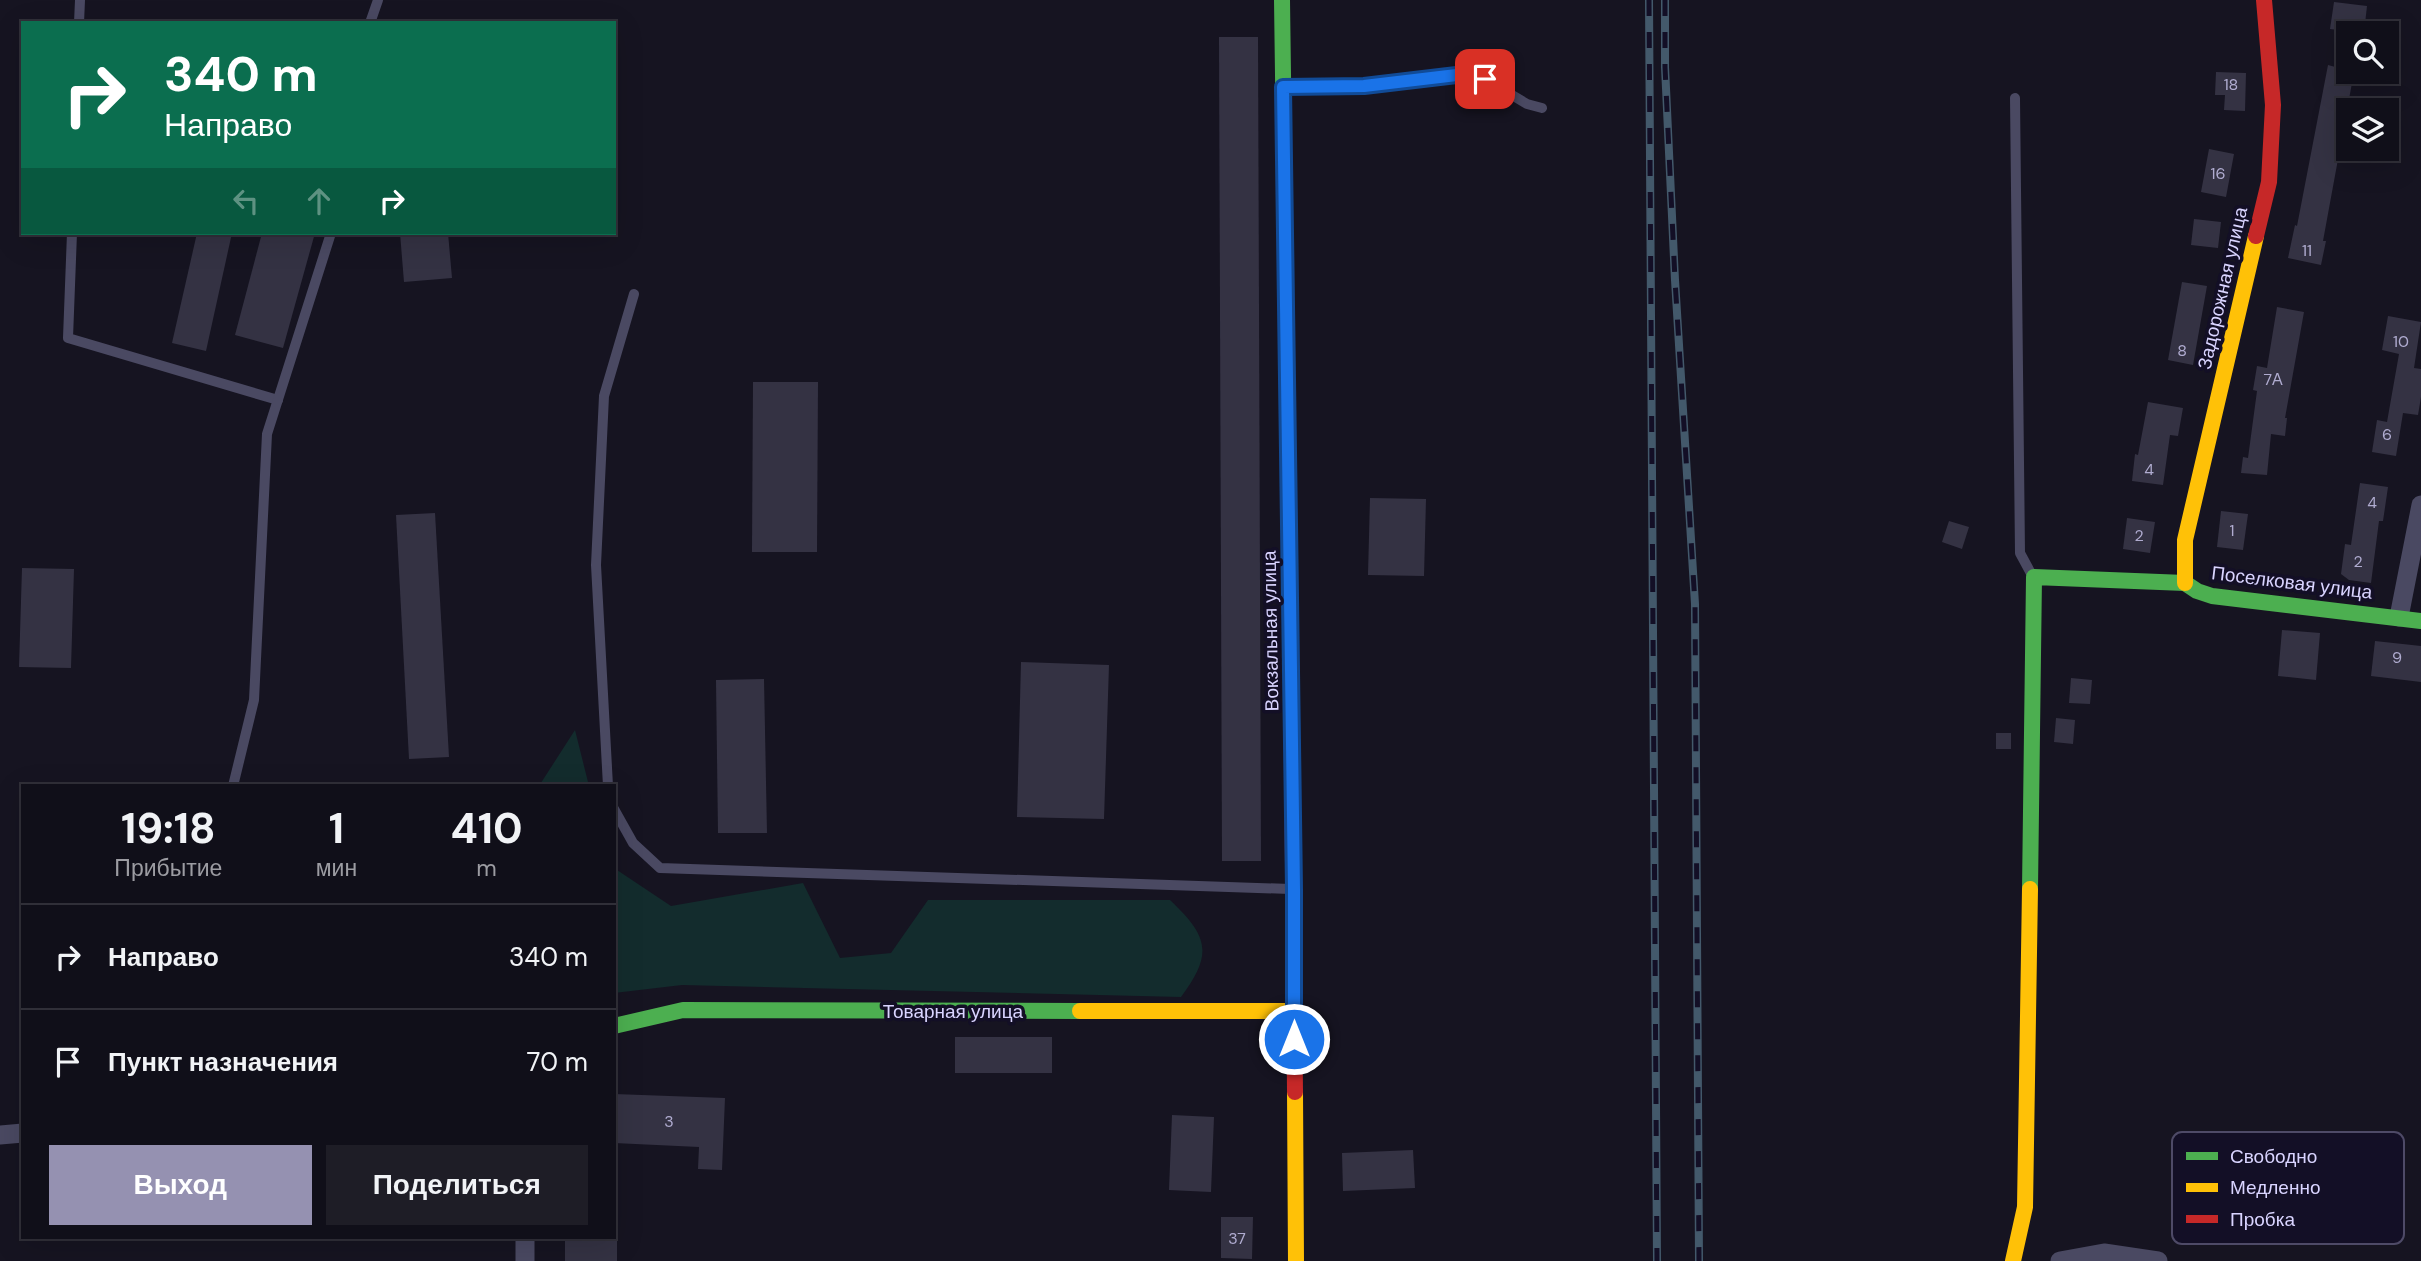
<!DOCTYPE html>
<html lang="ru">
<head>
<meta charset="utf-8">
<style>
	:root { --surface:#100f19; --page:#1e1d26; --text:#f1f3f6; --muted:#9c9ca2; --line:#302f38; --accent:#9591b1 }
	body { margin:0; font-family:"DM Sans",sans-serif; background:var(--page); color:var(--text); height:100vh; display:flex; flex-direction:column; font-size:26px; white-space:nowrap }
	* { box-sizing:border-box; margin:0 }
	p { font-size:23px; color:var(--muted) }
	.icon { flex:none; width:38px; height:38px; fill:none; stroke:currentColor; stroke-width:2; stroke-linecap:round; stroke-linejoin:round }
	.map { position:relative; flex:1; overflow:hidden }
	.panel { position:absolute; left:21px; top:784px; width:595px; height:455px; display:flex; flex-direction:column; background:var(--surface); border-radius:0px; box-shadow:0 7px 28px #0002,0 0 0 2px var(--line) }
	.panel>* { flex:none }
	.hud { position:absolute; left:21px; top:21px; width:595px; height:214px; border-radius:0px; box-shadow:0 7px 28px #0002,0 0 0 2px var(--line); background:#0b6e4f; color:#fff; overflow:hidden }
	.buttons { position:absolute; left:2336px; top:21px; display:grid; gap:14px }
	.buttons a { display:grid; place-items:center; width:63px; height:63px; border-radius:0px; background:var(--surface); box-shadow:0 7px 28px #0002,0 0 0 2px var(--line); font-size:35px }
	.pin { position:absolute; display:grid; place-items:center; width:60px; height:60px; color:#fff; margin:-30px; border-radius:14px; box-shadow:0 4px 10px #0006 }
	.me { position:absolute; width:77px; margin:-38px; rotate:0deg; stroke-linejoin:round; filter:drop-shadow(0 0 5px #0008) }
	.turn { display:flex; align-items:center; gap:24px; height:147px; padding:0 28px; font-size:32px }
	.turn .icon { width:91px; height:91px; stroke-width:2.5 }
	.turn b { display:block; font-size:49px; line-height:60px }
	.lanes { display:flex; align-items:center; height:66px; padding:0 28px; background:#0003; justify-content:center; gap:35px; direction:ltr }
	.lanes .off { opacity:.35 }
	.eta { display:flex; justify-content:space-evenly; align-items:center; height:119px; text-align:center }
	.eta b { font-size:42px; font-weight:700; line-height:49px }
	.cta { display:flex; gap:14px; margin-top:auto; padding:14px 28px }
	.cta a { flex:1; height:80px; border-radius:0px; background:var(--accent); color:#fff; font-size:28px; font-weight:700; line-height:80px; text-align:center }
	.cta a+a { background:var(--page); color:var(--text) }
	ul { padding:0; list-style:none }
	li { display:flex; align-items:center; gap:21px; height:105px; padding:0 28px; border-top:2px solid var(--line) }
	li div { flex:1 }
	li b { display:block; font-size:26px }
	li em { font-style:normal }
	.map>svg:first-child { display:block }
</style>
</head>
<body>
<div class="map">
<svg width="2421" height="1261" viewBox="0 0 2421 1261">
	<rect width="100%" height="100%" fill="#161421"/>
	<g fill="#132c2d">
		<path d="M575,730l14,56h-50z"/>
		<path d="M614,868l57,38 132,-23 37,75 51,-5 37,-53h242c39,37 43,54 11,97l-499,-12 -68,8z"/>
	</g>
	<g fill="#343243">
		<path d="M2334,2l33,4 -3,27 -34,-4z"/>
		<path d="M1219,37h39l3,824h-39z"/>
		<path d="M2328,65l26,7 -31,169h3l-5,24 -33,-7 7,-33 2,1z"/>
		<path d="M2216,72l30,1 -1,38 -21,-1 1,-15h-10z"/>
		<path d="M2209,149l25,5 -8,43 -25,-5z"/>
		<path d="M2194,219l27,3 -3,26 -27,-3z"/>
		<path d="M197,233h35l-26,118 -34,-8z"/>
		<path d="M262,233h53l-32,115 -48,-13z"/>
		<path d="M400,233h48l4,45 -48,4z"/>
		<path d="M2182,282l25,4 -14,79 -25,-5z"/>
		<path d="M2277,307l27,5 -19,106h2l-2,18 -14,-2 -4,41 -26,-2 2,-16 5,1 9,-67 -4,-1 4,-24 10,2z"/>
		<path d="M2388,316l33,6 -7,46 7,1v28l-3,18 -15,-2 -7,43 -24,-4 5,-32 10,2 12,-68 -17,-4z"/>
		<path d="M753,382h65l-1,170h-65z"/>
		<path d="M2148,402l35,6 -5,28 -8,-1 -7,50 -31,-4 3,-27 3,1z"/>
		<path d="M2360,483l28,4 -5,34h-4l-8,62 -22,-3 -8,-6 4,-30 6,1z"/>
		<path d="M1370,498l56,1 -2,77 -56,-1z"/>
		<path d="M2221,511l27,3 -5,36 -26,-3z"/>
		<path d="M435,513l14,244 -40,2 -13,-244z"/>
		<path d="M2127,518l28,4 -5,31 -27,-4z"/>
		<path d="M1949,521l20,6 -7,22 -20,-7z"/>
		<path d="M22,568l52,1 -3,99 -52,-1z"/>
		<path d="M2282,630l38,3 -4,47 -38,-4z"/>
		<path d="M2375,641l46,5v36l-50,-6z"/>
		<path d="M1021,662l88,3 -5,154 -87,-2z"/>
		<path d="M2071,678l21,2 -2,24 -21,-1z"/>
		<path d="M764,679l3,154h-49l-2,-153z"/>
		<path d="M2056,718l19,2 -2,24 -19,-2z"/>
		<rect x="1996" y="733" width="15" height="16"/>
		<rect x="955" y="1037" width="97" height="36"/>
		<path d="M614,1094l111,4 -3,72 -24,-1 1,-22 -85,-4z"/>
		<path d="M1172,1115l42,2 -3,75 -42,-2z"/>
		<path d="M1413,1150l2,38 -72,3 -1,-38z"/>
		<path d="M1221,1217h32l-1,42 -31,-1z"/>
		<rect x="565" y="1237" width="52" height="24"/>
	</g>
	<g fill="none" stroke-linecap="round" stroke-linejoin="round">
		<g stroke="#4a4962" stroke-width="10">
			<path d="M79,23l1,-23"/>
			<path d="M370,23l8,-23"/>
			<path d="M1285,87l79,-1 101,-12 20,5 42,25 15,4"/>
			<path d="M2015,98l5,455 13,24"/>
			<path d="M72,233l-4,105 210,62"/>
			<path d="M233,786l21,-86 13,-266 64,-201"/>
			<path d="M608,786l-12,-221 8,-169 30,-102"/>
			<path d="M614,809l19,34 27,25 630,21"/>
		</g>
		<g stroke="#4a4962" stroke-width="19">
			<path d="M2399,617l22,-112"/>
			<path d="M0,1135l23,-2"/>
			<path d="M525,1237v24"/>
			<path d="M2060,1261l44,-8 54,8"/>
		</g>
		<g stroke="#4caf50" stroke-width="16">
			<path d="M1282,0l10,751"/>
			<path d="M2030,889l4,-312 151,6 12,8 15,5 209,25"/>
			<path d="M614,1026l69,-16 397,1"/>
		</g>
		<g stroke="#ffc107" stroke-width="16">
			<path d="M2185,583v-43l71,-304"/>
			<path d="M1080,1011h214"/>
			<path d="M1295,1092l1,169"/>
			<path d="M2013,1261l12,-54 5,-318"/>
		</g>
		<g stroke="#c62828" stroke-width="16">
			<path d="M2256,236l13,-54 4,-77 -9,-105"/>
			<path d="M1292,751l3,341"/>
		</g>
		<g stroke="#43596b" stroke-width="8">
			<g id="rail">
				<path d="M1649,0l8,1261"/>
				<path d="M1665,0v67l10,213 20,324 4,657"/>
			</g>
		</g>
		<use href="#rail" stroke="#130f26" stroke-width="5" stroke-dasharray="16" stroke-linecap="butt"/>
	</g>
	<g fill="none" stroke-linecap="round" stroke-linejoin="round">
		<g stroke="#114b97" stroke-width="18">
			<path id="route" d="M1294,1039v-150l-11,-802 81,-1 101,-12 20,5"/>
		</g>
		<use href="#route" stroke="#1a73e8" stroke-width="12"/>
	</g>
	<g text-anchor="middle" stroke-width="7" stroke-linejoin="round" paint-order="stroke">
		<g font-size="16" fill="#b0acd0">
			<text x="2231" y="90">18</text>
			<text x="2218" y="179">16</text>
			<text x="2307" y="256">11</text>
			<text x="2401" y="347">10</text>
			<text x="2182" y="356">8</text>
			<text x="2273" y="385">7А</text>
			<text x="2387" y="440">6</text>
			<text x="2149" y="475">4</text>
			<text x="2372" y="508">4</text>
			<text x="2232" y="536">1</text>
			<text x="2139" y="541">2</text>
			<text x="2358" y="567">2</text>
			<text x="2397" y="663">9</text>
			<text x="669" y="1127">3</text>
			<text x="1237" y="1244">37</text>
		</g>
		<g font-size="19" fill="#d9d4ff" stroke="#130f26">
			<text transform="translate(2222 288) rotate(-77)" y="7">Задорожная улица</text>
			<text transform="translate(2292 582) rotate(7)" y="7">Поселковая улица</text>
			<text transform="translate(1270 631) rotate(-91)" y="7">Вокзальная улица</text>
			<text x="953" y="1018">Товарная улица</text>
		</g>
	</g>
	<rect x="2172" y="1132" width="232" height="112" rx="10" fill="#130f26" stroke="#4e4a67" stroke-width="2"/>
	<rect x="2186" y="1152" width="32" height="8" fill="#4caf50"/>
	<rect x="2186" y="1183" width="32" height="9" fill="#ffc107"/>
	<rect x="2186" y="1215" width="32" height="8" fill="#c62828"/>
	<g font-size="19" fill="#d9d4ff">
		<text x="2230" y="1163">Свободно</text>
		<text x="2230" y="1194">Медленно</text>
		<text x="2230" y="1226">Пробка</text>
	</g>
</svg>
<div class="buttons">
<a><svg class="icon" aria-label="search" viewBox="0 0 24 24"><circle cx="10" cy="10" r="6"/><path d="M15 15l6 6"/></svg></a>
<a><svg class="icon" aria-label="layers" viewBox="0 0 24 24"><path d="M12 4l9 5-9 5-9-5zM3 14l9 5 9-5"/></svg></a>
</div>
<div class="pin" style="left:1485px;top:79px;background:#d93025"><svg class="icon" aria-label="arrive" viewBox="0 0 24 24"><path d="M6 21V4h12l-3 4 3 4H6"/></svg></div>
<svg class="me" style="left:1294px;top:1039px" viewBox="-20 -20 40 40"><circle r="17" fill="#1a73e8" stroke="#fff" stroke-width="3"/><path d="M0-11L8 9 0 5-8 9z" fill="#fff"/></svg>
<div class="hud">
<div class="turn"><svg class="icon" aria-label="right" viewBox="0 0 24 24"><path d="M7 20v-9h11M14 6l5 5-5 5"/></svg><div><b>340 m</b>Направо</div></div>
<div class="lanes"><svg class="icon off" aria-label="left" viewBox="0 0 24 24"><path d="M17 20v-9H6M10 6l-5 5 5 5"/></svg><svg class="icon off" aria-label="ahead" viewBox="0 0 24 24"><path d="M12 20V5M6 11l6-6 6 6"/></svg><svg class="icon" aria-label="right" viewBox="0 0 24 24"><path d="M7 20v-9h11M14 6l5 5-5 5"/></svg></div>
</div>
<section class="panel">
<div class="eta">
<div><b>19:18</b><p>Прибытие</p></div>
<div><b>1</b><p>мин</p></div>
<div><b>410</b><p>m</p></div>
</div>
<ul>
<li><svg class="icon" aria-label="right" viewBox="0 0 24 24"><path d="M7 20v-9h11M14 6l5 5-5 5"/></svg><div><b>Направо</b></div><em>340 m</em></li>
<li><svg class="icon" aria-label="arrive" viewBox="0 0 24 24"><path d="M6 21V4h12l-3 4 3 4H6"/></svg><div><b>Пункт назначения</b></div><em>70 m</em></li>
</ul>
<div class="cta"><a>Выход</a><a>Поделиться</a></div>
</section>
</div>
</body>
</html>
